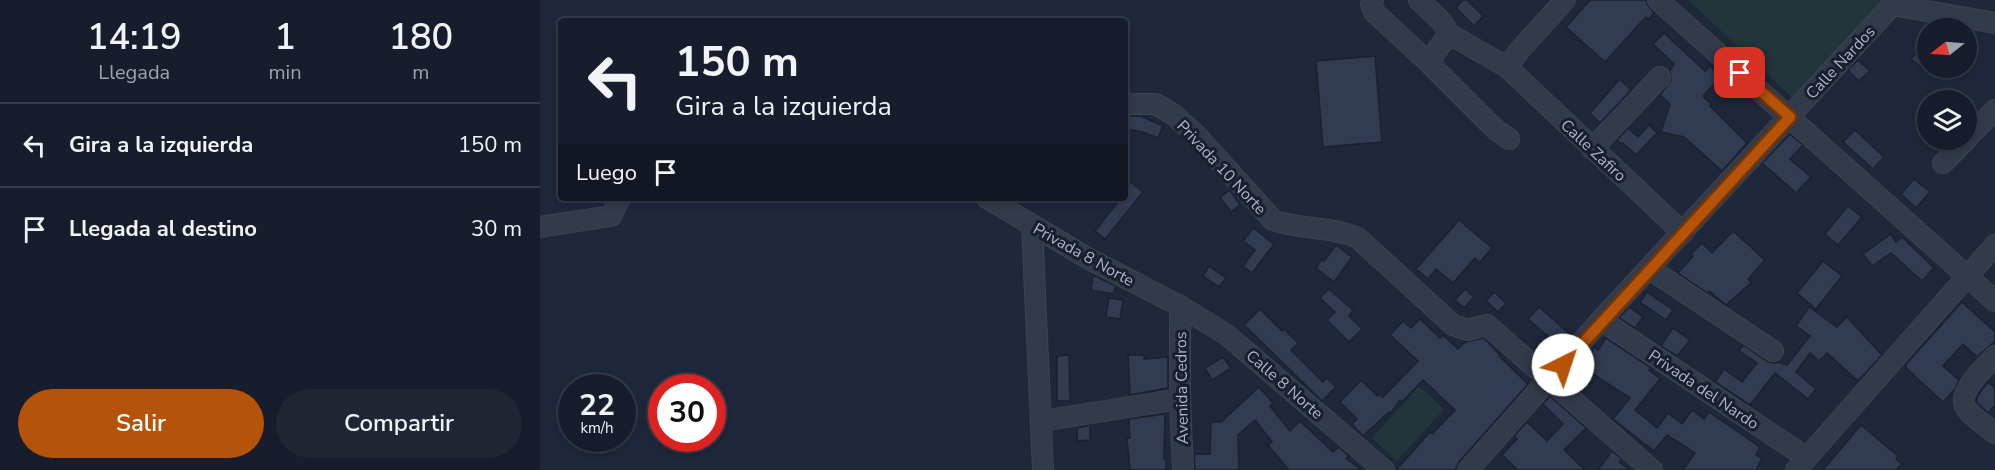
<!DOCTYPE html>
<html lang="es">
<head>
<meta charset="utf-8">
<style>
	:root { --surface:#171d2c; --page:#202634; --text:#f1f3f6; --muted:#9ea2a9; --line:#363b48; --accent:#b45309 }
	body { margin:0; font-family:"Nunito Sans",sans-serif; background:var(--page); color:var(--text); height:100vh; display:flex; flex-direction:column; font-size:22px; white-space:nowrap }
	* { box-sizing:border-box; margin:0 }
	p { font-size:20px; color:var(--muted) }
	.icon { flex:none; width:33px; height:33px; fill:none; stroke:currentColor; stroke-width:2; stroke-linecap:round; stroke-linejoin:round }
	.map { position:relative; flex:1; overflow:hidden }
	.drawer { display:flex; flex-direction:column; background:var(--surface); width:540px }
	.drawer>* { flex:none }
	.guide { position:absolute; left:18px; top:18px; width:570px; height:183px; border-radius:6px; box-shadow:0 3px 9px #0003,0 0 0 2px var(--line); background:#171d2c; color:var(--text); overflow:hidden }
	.needle { width:39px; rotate:253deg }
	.controls { position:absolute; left:1377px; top:18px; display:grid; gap:12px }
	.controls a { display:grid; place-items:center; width:60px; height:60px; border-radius:50%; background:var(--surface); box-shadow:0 3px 9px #0003,0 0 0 2px var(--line); font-size:30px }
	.speed { position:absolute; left:18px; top:374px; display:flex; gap:12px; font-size:30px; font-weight:700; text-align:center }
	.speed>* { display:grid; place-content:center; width:78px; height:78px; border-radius:50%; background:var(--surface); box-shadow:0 3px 9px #0003,0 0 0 2px var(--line); line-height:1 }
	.speed small { font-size:15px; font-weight:400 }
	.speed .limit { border:9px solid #d22; background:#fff; color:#111 }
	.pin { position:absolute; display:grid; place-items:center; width:51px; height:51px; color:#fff; margin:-26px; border-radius:12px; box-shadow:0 3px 9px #0006 }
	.me { position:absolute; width:66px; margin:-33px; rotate:41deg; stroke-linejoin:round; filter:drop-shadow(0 0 4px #0008) }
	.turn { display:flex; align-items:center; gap:21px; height:126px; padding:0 18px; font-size:27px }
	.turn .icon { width:78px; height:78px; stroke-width:2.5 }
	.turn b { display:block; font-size:42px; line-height:51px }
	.then { display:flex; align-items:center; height:57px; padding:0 18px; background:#0003; gap:12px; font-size:22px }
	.eta { display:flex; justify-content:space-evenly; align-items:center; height:102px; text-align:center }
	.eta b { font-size:36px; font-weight:600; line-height:42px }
	.primary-button { display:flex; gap:12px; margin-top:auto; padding:12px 18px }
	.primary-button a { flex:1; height:69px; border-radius:36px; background:var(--accent); color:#fff; font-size:24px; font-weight:600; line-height:69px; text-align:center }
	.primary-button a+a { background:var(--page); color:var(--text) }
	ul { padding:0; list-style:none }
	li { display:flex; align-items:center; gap:18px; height:84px; padding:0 18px; border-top:2px solid var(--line) }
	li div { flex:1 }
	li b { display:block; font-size:22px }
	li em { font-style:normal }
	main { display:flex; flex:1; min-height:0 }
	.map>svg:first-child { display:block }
</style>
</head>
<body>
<main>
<section class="drawer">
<div class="eta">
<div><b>14:19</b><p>Llegada</p></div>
<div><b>1</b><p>min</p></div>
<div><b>180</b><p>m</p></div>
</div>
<ul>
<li><svg class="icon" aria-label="left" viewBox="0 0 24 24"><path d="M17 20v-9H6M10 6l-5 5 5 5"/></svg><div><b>Gira a la izquierda</b></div><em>150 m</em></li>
<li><svg class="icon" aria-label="arrive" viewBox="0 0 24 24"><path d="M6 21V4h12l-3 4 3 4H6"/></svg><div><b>Llegada al destino</b></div><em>30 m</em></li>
</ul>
<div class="primary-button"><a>Salir</a><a>Compartir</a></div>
</section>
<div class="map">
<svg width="1455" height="470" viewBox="0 0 1455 470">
	<rect width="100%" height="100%" fill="#1f273a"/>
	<g fill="#21353b">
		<path d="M1148,0h196l-90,99z"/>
		<path d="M879,386l25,23 -47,52 -25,-23z"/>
	</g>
	<g fill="#313b51" stroke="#1b2131" stroke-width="1.5">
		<path d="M923,0h4l16,16 -9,10 -18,-18z"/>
		<path d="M1050,0h56l1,4 7,9 -6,7 -2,-3 -41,45 -39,-35z"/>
		<path d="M1124,33l41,38 5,-5 11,11 -18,19 8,8 -1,2 37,37 -25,28 -38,-34 -23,-5 9,-28 -10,-9 11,-15 -1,-9 4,-7 -21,-20z"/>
		<path d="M1388,40v33l-17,-14z"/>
		<path d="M835,56l7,86 -59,5 -7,-86z"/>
		<path d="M1318,60l12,11 -11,10 -11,-11z"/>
		<path d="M1080,79l11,11 -31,33 -10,-10z"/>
		<path d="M585,116h15l23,10 -5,12 -15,-6 -18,-3z"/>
		<path d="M1109,125l8,8 -21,22 -13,-12 -1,1 -5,-4 11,-12 10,9z"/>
		<path d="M1315,130l29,27 -11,12 -30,-27z"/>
		<path d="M1250,134l13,11 -13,14 21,18 -15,16 -34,-30z"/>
		<path d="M585,178l18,14 -38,47 -10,-8 26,-33h4z"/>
		<path d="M1374,179l16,13 -14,16 -15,-14z"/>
		<path d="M690,190l10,15 -9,7 -11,-15z"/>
		<path d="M1308,206l14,11 -24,28 -13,-11z"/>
		<path d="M919,220l33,28 -13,15 -4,-5 -22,25 -17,-14 -8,10 -12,-10z"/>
		<path d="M713,228l21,16 -22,29 -9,-7 12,-16 -12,-9z"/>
		<path d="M1193,231l32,29 -17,19 3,4 -25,22 -17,-14 -2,2 -29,-20 15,-17 -2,-2 11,-11 10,10z"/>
		<path d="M1351,234l5,8 6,-5 32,31 -12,13 -31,-28 -19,13 -9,-12z"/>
		<path d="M796,245l16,12 -18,25 -18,-14 6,-9 2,2z"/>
		<path d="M1283,261l19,15 -26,33 -19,-16z"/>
		<path d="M669,266l17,12 -7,9 -16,-11z"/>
		<path d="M553,275l23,11 -3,8 -22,-4z"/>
		<path d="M789,289l24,21 -4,6 13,13 -13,13 -22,-22 8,-8 -15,-14z"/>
		<path d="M925,289l9,8 -10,11 -9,-8z"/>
		<path d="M954,292l12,11 -8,9 -12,-11z"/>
		<path d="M1107,292l26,18 -7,10 -26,-18z"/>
		<path d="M569,298l14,2 -3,19 -14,-2z"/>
		<path d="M1422,302l33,30v9l-18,16 -14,-13 -20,22 16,14 -4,9 -12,13 -37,-34v-4z"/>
		<path d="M999,307l32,28 -20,23 -11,-9 10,-11 -22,-19z"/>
		<path d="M1089,307l14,10 -8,11 -16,-10z"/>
		<path d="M1269,307l28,20 10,-10 35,38 -24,26 -31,-28 -8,8 -9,-8 -14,19 20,17 -8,10 -33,-26 -25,32 -35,-23 9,-13 18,13 15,-19 -18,-12 4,-6 24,16 6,2 6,-1 8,3 23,-29 -14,-10z"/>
		<path d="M720,309l22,22 2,-2 14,14 -7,7 32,32 4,-4 9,9 -14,14 -78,-76z"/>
		<path d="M880,319l20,19 3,-3 15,14 7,-7 19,-4 16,17 -1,1 29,28 -69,78 -4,8h-59l34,-38 2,2 23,-24 -32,-30 -21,22 -2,-2 -9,13 -2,-1 -26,24 -11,-12 5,-5 -17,-17 21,-22 17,16 1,-2 4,3 35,-36 -28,-26 13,-14 8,7z"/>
		<path d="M1133,328l17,12 -13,16 -16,-10z"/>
		<path d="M1066,338l45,30 -2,2 11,9 -25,31 22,18 11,-15 14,11 10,-14 12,9 5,-7 51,35 -4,8 6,3 -6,12h-73l12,-17 -28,-18 -13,16 -41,-32 17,-21 -37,-24 -6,8 -12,-10 20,-25 3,3z"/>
		<path d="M529,355l1,46h-13v-45z"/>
		<path d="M588,355h16v4l24,-2v31l-38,7z"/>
		<path d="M683,357l8,11 -19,12 -7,-12z"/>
		<path d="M1448,382l7,6v17l-7,8 -12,-12 3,-7z"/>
		<path d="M719,387l14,16 -3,3 20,25 10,-10 33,31 6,-5 10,9 -3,2 15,12h-72l-21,-25 4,-3 -17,-22 -17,15 1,35h-44l-1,-16h16l1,-32h10z"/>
		<path d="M1010,396l36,32 -22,22 21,20h-67l-16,-15 15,-16 -3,-3 13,-14 20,19 16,-17 -20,-20z"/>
		<path d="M625,414l-1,45h2v11h-36l-3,-32h3l-1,-19z"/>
		<path d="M550,425v15l-13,1v-13z"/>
		<path d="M1321,425l37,31 -2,3 6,5 -6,6h-73z"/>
		<path d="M1072,451l10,8 -3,3 11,8h-32z"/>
	</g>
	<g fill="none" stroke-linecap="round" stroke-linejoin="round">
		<g stroke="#3d4354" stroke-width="22">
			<g id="minor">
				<path d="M833,0l-2,4 3,8 54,50 21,-28"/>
				<path d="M879,0l23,22 7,12 58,33 176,166"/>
				<path d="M1118,0l337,301"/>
				<path d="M1352,5l103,18"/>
				<path d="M888,62l67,67 14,10"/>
				<path d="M967,67l12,-16 46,-51"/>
				<path d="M585,104h31l18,11 22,20 77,85c28,10 58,6 85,18l95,87 15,5 19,-5 165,145"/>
				<path d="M1426,139l29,-29"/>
				<path d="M1052,149l68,-72"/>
				<path d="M1403,163l23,-23"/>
				<path d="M447,198l102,61 91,47 47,29 157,135"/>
				<path d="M492,225l11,245"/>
				<path d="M0,227l71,-11 9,-18"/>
				<path d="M1110,269l123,82"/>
				<path d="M640,306v93l3,71"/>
				<path d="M1061,320l206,138"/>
				<path d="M1455,356c-10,11 -39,37 -29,52 6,9 20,18 29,25"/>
				<path d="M502,421l138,-22"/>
				<path d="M928,470l133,-150 296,-320"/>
				<path d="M1256,470l199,-225"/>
			</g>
		</g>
		<use href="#minor" stroke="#333a4a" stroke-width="20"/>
	</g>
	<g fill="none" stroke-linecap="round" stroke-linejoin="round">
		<g stroke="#753606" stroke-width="15">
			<path id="route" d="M1023,365l227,-248 -50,-44"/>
		</g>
		<use href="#route" stroke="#b45309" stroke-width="10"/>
	</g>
	<g text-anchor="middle" stroke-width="6" stroke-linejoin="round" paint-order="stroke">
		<g font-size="16" fill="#aeb4c7" stroke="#191f2f">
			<text transform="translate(1300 62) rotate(-47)" y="6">Calle Nardos</text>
			<text transform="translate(1054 150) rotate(43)" y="6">Calle Zafiro</text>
			<text transform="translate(682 167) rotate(47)" y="6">Privada 10 Norte</text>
			<text transform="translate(544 254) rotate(29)" y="6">Privada 8 Norte</text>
			<text transform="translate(745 384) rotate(41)" y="6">Calle 8 Norte</text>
			<text transform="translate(641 388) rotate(-91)" y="6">Avenida Cedros</text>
			<text transform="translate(1164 389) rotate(34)" y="6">Privada del Nardo</text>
		</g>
	</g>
</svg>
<div class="controls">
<a><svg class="needle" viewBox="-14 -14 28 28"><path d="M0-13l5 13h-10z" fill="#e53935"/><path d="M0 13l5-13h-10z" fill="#9ea2a9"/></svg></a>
<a><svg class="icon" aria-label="layers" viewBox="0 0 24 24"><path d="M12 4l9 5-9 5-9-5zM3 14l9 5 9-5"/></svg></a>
</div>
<div class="speed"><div>22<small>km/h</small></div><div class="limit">30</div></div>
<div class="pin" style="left:1200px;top:73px;background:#d93025"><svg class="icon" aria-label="arrive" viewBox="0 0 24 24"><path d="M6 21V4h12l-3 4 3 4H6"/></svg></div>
<svg class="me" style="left:1023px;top:365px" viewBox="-20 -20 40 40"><circle r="19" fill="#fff"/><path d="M0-13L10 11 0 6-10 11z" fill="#b45309"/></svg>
<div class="guide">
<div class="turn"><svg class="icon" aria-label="left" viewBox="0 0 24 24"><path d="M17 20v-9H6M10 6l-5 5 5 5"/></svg><div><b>150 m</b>Gira a la izquierda</div></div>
<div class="then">Luego<svg class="icon" aria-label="arrive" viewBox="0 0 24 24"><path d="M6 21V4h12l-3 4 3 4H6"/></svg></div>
</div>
</div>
</main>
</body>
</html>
